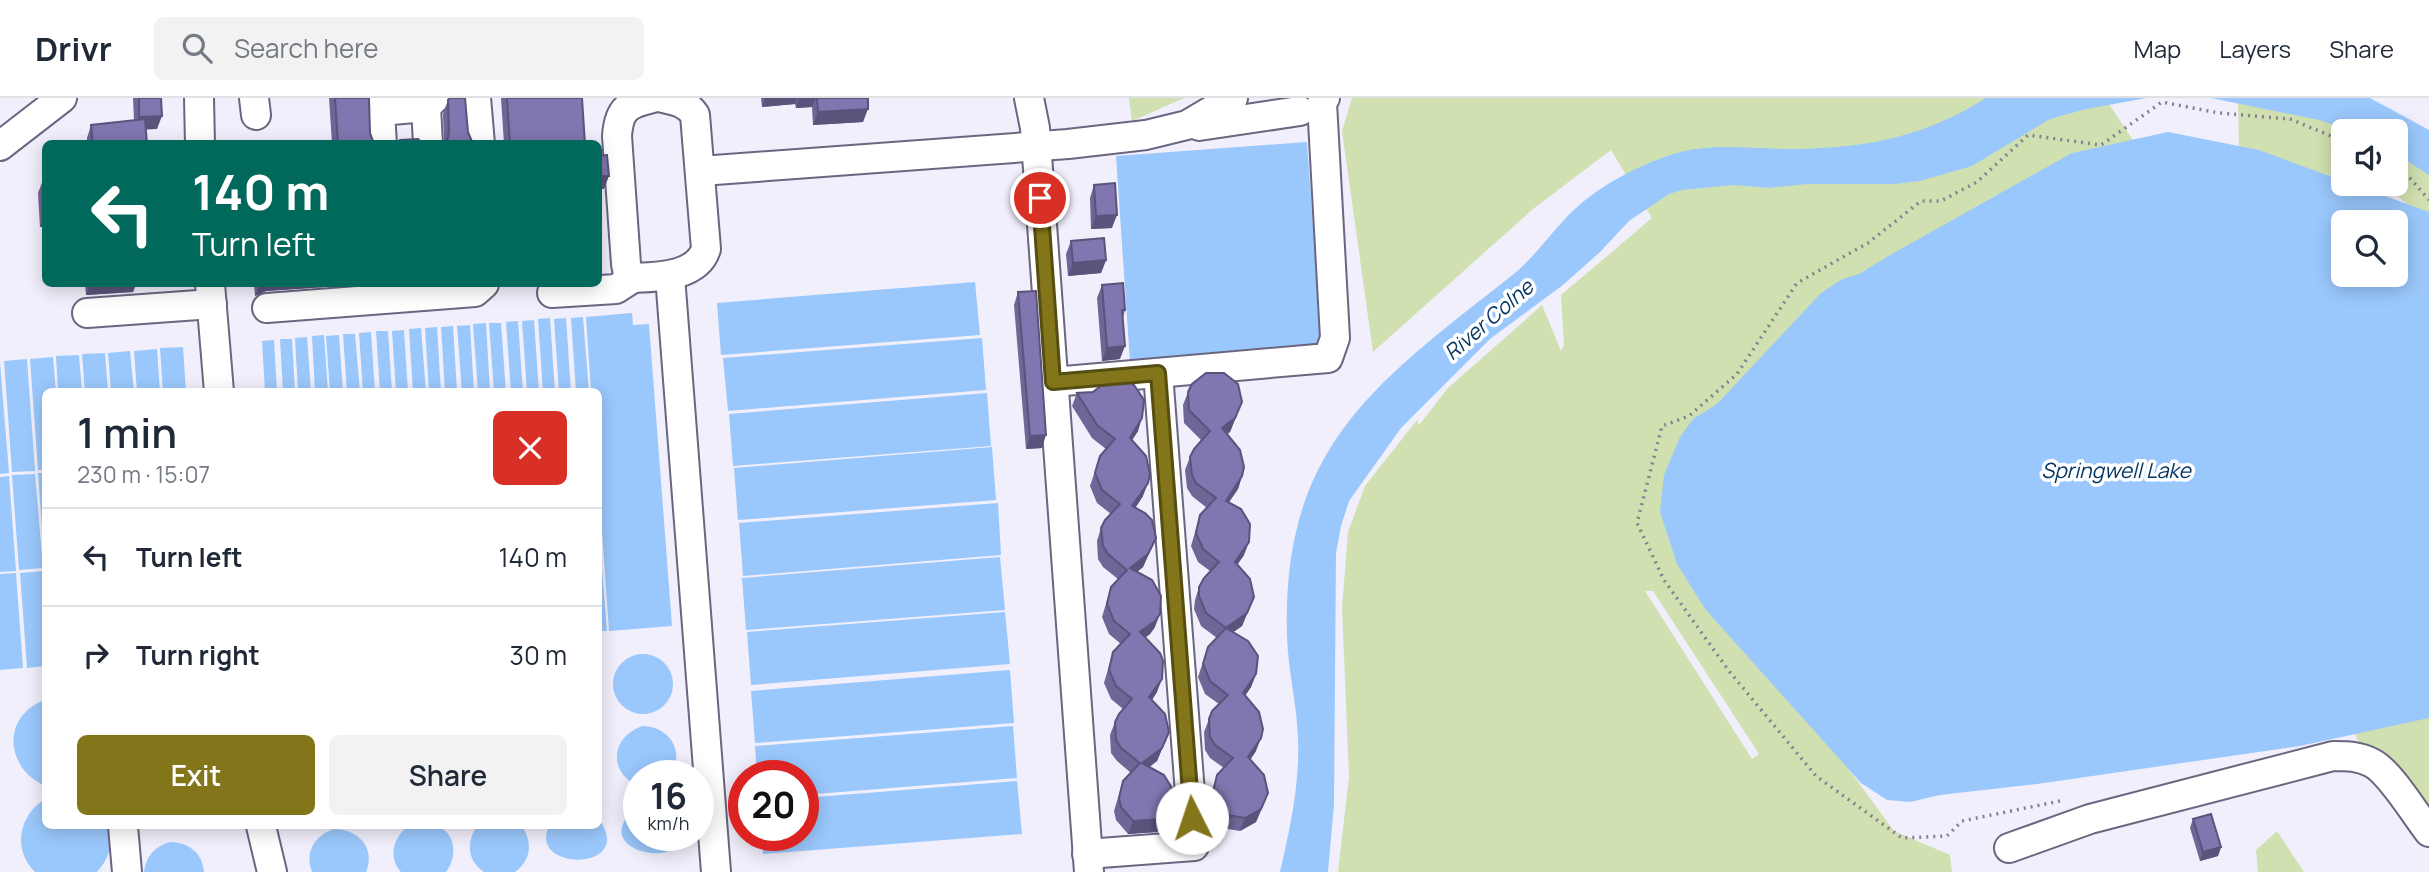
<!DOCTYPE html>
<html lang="en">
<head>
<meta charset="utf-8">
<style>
	:root { --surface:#fff; --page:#f2f2f3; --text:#1f2937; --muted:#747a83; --line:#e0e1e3; --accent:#83761a }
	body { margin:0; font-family:Manrope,sans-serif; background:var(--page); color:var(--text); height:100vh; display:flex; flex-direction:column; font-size:26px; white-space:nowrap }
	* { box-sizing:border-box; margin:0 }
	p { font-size:23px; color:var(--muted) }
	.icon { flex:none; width:38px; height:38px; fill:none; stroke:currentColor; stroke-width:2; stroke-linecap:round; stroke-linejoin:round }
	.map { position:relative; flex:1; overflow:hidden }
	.panel { position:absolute; left:42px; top:290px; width:560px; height:441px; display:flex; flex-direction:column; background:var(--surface); border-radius:10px; box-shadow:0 4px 18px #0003 }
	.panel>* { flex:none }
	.hud { position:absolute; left:42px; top:42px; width:560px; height:147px; border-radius:10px; box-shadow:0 4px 18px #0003; background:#00695c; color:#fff; overflow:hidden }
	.tools { position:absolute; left:2331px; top:21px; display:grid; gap:14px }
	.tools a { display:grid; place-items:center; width:77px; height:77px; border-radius:10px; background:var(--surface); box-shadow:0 4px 18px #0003; font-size:35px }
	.speed { position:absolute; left:623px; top:662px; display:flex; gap:14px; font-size:35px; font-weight:700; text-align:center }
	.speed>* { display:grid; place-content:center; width:91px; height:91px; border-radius:50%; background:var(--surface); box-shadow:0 4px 18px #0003; line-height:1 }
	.speed small { font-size:18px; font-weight:400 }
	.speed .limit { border:10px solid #d22; background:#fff; color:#111 }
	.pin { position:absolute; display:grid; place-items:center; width:60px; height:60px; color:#fff; margin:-30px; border:4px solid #fff; border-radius:50%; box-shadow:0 2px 7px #0007 }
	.me { position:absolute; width:77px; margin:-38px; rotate:356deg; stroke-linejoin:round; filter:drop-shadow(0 0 5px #0008) }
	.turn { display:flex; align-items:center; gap:24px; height:147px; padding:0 35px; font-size:32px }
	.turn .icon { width:91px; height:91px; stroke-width:2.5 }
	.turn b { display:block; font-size:49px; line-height:60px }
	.round { display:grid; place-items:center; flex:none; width:74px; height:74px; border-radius:10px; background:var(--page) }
	.overview { display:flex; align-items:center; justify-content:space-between; height:119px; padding:0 35px }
	h1 { font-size:42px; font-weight:600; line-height:52px }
	.action { display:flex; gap:14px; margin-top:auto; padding:14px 35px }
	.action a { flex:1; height:80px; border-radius:10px; background:var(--accent); color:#fff; font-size:28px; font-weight:600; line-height:80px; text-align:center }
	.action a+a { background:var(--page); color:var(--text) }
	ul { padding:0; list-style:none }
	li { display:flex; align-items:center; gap:21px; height:98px; padding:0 35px; border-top:2px solid var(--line) }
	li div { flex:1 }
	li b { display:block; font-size:26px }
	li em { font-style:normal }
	header { display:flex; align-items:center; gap:42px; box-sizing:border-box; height:98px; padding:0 35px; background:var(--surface); border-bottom:2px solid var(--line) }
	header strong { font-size:33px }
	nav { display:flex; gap:38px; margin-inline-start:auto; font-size:24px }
	.search { width:490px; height:63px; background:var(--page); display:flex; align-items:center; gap:18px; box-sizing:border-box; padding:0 24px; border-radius:10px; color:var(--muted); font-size:26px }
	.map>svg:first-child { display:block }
</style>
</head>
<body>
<header>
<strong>Drivr</strong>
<div class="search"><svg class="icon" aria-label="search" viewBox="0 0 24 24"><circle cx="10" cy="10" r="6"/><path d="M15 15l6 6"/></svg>Search here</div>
<nav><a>Map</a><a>Layers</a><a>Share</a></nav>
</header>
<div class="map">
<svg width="2429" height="774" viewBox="0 0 2429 774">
	<rect width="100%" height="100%" fill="#f0effb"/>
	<g fill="#d1e0b0" fill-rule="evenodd">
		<path d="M1129,0h55l-52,23z"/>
		<path d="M1352,0h753l41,62 -473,369 221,302 56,24 2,17h-614l11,-95 -7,-169 6,-76 17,-46 52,-66 2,5 29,-37 94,-83 19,46 3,-6 -3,-50 91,-77 -41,-68 -78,59 -160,143 -31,-221zM1645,493h8l106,163 -7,5z"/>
		<path d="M2238,2l134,31h-29v47l-76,-14 -28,-8z"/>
		<path d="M2396,45l33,16v63l-44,-36 -12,-2h23z"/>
		<path d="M2429,604v111l-69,-66 -13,-34z"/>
		<path d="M2277,733l27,41h-46l-2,-22z"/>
	</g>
	<g fill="#9bc8fc" fill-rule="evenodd">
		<path d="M1986,0h161l-61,11 -36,10 -78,47 -52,15 -26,3h-86l-39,4 -36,-3 -51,5 -13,4 -40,27 -29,31 -37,33 -73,54 -89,89 -52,73 -8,25 -5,27 -2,251 -6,68h-48c10,-43 20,-89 18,-133 -1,-34 -10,-68 -11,-103 -6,-188 88,-253 223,-359 21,-16 36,-38 54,-57 28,-31 70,-53 109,-66 39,-12 81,-5 121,-5 73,-1 130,-12 192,-51z"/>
		<path d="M2211,0h159l59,32v45l-33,-21v-23h-43l-34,-11z"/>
		<path d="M2168,34l91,18 84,31v3h9l77,28v506l-129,28 -263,38 -97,11 -30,7 -23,-2 -26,-17 -156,-174 -28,-45 -17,-52 4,-37 16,-38 13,-18 24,-15 104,-111 21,-14 17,-5 31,-19 182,-102zM2343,124h53v53h-53z"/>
		<path d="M1307,44l15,207 -192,13 -14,-206z"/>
		<path d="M975,184l5,53 -259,20 -4,-52z"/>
		<path d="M632,215l1,12 16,-1 23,302 -63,5 -10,-143 -1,-96h-7l-5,-75z"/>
		<path d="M583,219l6,75h-13l-5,-74z"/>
		<path d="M550,220l5,74h-12l-5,-73z"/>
		<path d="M566,220l5,74h-12l-5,-73z"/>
		<path d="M534,222l5,72h-12l-5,-71z"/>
		<path d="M518,223l5,71h-12l-5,-70z"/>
		<path d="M486,225l4,69h-12l-5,-68z"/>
		<path d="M489,225h12l5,69h-12z"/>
		<path d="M470,227l4,67h-12l-5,-66z"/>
		<path d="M453,228l4,66h-12l-4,-65z"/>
		<path d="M437,229l4,65h-12l-4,-64z"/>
		<path d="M421,230l5,64h-13l-4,-63z"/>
		<path d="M404,232l4,62h-12l-4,-61z"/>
		<path d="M376,233h12l4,61h-12z"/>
		<path d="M371,234l4,60h-12l-4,-59z"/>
		<path d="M343,236h12l5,58h-13z"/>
		<path d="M324,237l4,57h-13l-3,-56z"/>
		<path d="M339,237l4,57h-13l-4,-56z"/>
		<path d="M307,239l4,55h-13l-3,-54z"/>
		<path d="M982,240l4,52 -258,21 -5,-53z"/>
		<path d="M280,241h12l3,53h-12z"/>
		<path d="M274,242l3,52h-12l-3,-51z"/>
		<path d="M183,249l3,45h-23l-3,-44z"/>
		<path d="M157,251l3,43h-23l-3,-41z"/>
		<path d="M130,253l4,41h-23l-3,-39z"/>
		<path d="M105,255l3,39h-23l-3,-38z"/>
		<path d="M79,257l3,37h-24l-2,-36z"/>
		<path d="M53,259l3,35h-10l-1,78h-7l-8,-111z"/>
		<path d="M27,261l8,112 -23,1 -8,-111z"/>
		<path d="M0,264l9,111 -9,1z"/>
		<path d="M987,295l4,53 -258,20 -4,-52z"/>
		<path d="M992,349l4,53 -258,20 -4,-52z"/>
		<path d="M38,375h7v95z"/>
		<path d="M35,376l8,94 -24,2 -7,-95z"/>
		<path d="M9,378l7,95 -16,1v-95z"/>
		<path d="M998,405l3,52 -258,21 -4,-53z"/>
		<path d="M599,432l8,101h-8l-1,-101z"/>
		<path d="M1000,459l5,53 -259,20 -4,-52z"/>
		<path d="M43,473l2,95 -18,2 -7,-95z"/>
		<path d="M16,475l7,95 -23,2v-96z"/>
		<path d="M1005,514l5,52 -259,21 -4,-53z"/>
		<circle cx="643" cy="586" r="30"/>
		<path d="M1010,572l4,53 -259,20 -4,-52z"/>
		<path d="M45,602h1l-1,86c-40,-18 -44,-70 0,-86z"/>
		<path d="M643,628c27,1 42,25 28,49h-32v11c-32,-13 -28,-50 4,-60z"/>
		<path d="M1013,628l4,52 -214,17v-20h-46l-2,-29z"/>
		<path d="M1017,683l5,53 -259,20 -1,-19h41v-37z"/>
		<path d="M45,701l1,27h63c5,18 0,33 -12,46h-62c-23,-23 -16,-57 10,-73z"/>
		<path d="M639,708v29h44c-4,37 -100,13 -44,-29z"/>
		<path d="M599,721c38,53 -72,53 -50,7h49z"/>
		<path d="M408,728c10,0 25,-3 33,2 16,8 15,32 5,44h-45c-13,-15 -8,-34 7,-46z"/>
		<path d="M477,728h45c11,17 9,34 -7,46h-31c-17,-11 -18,-30 -7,-46z"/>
		<path d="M334,731c24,0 42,19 32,43h-54c-8,-20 3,-37 22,-43z"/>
		<path d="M170,744c19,1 32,10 34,30h-60c2,-16 10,-25 26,-30z"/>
	</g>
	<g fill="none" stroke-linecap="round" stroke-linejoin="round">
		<g stroke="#6a6680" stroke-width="32">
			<g id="minor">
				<path d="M199,0l1,46"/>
				<path d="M254,0l2,17"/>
				<path d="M379,0l3,46"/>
				<path d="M476,0l4,46"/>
				<path d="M653,0c-25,6 -34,10 -36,38l9,128 2,10 5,4c24,-1 64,-1 73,-29l-11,-134c-8,-12 -18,-14 -32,-17"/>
				<path d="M1029,0l6,30 54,744"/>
				<path d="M380,13l46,-4"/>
				<path d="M1199,28l101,-15"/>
				<path d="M428,46l-2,-37 9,-9"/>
				<path d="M0,48l62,-48"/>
				<path d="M701,73l367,-27 78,-9 41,-10 46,-27"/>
				<path d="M670,178l46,596"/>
				<path d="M210,186l9,108"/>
				<path d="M552,195l64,-4 17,-11"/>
				<path d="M267,210l208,-16 9,-8"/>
				<path d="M87,215l125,-9"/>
				<path d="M1053,284l275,-24 7,-20 -13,-235 3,-5"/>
				<path d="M123,728l4,46"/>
				<path d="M261,728l11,46"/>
				<path d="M2009,750l81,-29 243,-63c14,0 26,0 39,7 18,9 43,51 57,69"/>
				<path d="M1087,756l107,-8 -36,-473"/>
			</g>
		</g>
		<g stroke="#84828e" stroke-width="3.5" stroke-dasharray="2 5" stroke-linecap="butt">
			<path d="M2396,64l33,38"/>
			<path d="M2060,703l-98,20 -15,15 -45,2 -86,-62 -87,-105 -65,-91 -27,-57 25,-97 27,-10 48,-42 60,-91 71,-40 53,-42h20l36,-19 51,-47 73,10 61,-43 57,11 71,6 53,22"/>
		</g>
		<use href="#minor" stroke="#fff" stroke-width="28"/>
	</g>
	<g fill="#6f6597">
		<path d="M133,0h28l-4,31h-11l1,15h-60v-6l4,-13 43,-5z"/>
		<path d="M329,0h40l1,35 3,8 4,3h-45z"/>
		<path d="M501,0h81l3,46h-81z"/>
		<path d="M761,0h107l-5,24 -50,3 -1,-18 -16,1 -1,-4 -33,3z"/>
		<path d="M448,2l20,32 -24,10 -1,-28z"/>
		<path d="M43,82h3v47h-6l-2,-34z"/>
		<path d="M1094,87l18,43 -21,1 -1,-31z"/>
		<path d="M1071,143l35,19 -5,13 -33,3 -2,-22z"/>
		<path d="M85,186h51l-3,8 -47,3z"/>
		<path d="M254,186h115l-103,7 -11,5z"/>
		<path d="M1102,187l23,25 -2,8 -3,41 -18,2 -5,-63z"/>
		<path d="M1018,194l24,156 -16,1 -12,-144z"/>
		<path d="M1188,294l54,10 -12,30 -3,2 15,42 -4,13 -9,13 15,53 -7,10 17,32 -12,29 -9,6 23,42 -5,13 -6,9 11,55 -6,9 13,46 -7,16 -16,9 -18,-3 -12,-14 -2,-9 9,-30 7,-7 -14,-10 -5,-8 -1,-18 5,-13 10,-15 -14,-10 -7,-17 10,-30 9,-9 -16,-12 -7,-17 1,-9 4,-13 11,-16 -12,-9 -7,-16 9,-31 7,-7 -15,-12 -5,-8 -2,-18 5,-13 12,-16 -18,-18 -1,-18z"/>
		<path d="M1077,295l61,38 -6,9 11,56 -8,12 21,30 -13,29 -6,5 18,55 -5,7 -5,3 12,55 -5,8 17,32 -12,29 -8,6 18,54 -10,11 -29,2 -12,-14 -2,-9 9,-30 8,-8 -14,-12 -6,-8 -1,-18 5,-13 8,-13 -12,-10 -7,-16 9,-31 8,-8 -12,-10 -7,-17 9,-30 7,-8 -15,-12 -5,-8 -1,-18 4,-13 10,-14 -14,-11 -7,-17 10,-30 6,-7 -14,-11 -20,-32z"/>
		<path d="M2193,721l28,28 -3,9 -18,5 -10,-33z"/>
	</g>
	<g fill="#5a537b">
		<path d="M765,0h33l-3,6 -33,3z"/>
		<path d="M799,0h17l-4,9 -16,1z"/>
		<path d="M868,11l-5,13 -50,3 5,-13z"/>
		<path d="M162,18l-5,13 -22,1 4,-13z"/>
		<path d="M598,78h11l-5,13h-6z"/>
		<path d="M46,116v13h-6z"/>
		<path d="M1117,117l-5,13 -21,1 5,-13z"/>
		<path d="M1106,162l-5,13 -33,3 5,-13z"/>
		<path d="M90,186h46l-3,8 -47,3z"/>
		<path d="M260,186h109l-103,7 -11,5z"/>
		<path d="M1125,248l-5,13 -18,2 5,-13z"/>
		<path d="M1242,304l-12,30 -13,9 5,-13z"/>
		<path d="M1142,320l-4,13 -13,20 5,-13z"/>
		<path d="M1046,337l-4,13 -16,1 4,-13z"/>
		<path d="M1242,378l-4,13 -17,25 5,-13z"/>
		<path d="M1148,385l-5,13 -15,23 4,-13z"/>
		<path d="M1156,440l-13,29 -18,14 5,-13z"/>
		<path d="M1249,444l-5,13 -14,20 5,-13z"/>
		<path d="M1254,499l-12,29 -21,15 5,-13z"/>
		<path d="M1160,516l-5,13 -5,7 -14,11 4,-13z"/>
		<path d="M1256,576l-5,13 -13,19 5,-13z"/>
		<path d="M1162,581l-5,13 -12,18 4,-13z"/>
		<path d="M1169,634l-12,29 -19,15 4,-13z"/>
		<path d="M1261,640l-5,13 -13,19 5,-13z"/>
		<path d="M1268,695l-12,29 -16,9 5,-13z"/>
		<path d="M1172,710l-5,13 -10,11 -29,2 5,-13z"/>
		<path d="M2221,749l-3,9 -18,5 3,-9z"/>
	</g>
	<g fill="#8176b0" stroke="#5a537b" stroke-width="2">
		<path d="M139,0h22l1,18 -23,1z"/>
		<path d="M335,0h34l1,35 3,8 4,3h-39z"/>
		<path d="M450,0h15l3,34 5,12h-30l5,-6 1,-7 -1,-31z"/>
		<path d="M507,0h75l3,46h-75z"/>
		<path d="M817,0h51v11l-50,3z"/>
		<path d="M145,21l2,25h-54l-2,-19z"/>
		<path d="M418,41l5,5h-26l3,-4z"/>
		<path d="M607,57l2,21h-11v-20z"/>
		<path d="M43,82h3v34h-1z"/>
		<path d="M1115,85l2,32 -21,1 -2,-31z"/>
		<path d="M1104,140l2,22 -33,3 -2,-22z"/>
		<path d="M1123,185l2,27h-3l3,36 -18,2 -5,-63z"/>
		<path d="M1036,193l10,144 -16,1 -12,-144z"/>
		<path d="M1206,275h18l14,11 4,18 -7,16 -13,10 18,22 4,17 -2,9 -16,25 15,8 9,15 -1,18 -14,20 15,17 4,18 -7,16 -21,15 22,13 10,15 -2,18 -13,19 16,19 4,17 -2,9 -13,19 16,18 4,18 -7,16 -16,9 -18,-3 -12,-14 -2,-9 4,-17 16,-17 -18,-13 -5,-8 -1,-18 3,-8 16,-16 -18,-14 -7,-17 5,-17 18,-19 -20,-15 -7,-17v-9l5,-9 15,-16 -16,-13 -7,-16 4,-18 16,-17 -20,-15 -4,-8 -2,-18 4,-8 16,-18 -21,-21 -1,-18 4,-8z"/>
		<path d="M1126,282l8,5 10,15 -2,18 -12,20 16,18 4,18 -2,9 -16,23 13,7 7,7 4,18 -8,16 -18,14 22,12 9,16 -1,18 -5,7 -15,11 20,21 3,8 -1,18 -13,18 16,17 4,18 -7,16 -20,15 22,12 9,15 -1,18 -10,11 -29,2 -12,-14 -2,-9 4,-17 17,-18 -19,-15 -5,-8 -1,-18 4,-8 13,-15 -16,-13 -7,-16 4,-18 17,-18 -16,-13 -7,-17 4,-17 16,-17 -19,-16 -5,-8 -2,-18 4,-8 15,-16 -18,-14 -7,-17 5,-17 15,-17 -18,-14 -20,-32 16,-1 14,-11z"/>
		<path d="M2211,716l10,33 -18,5 -10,-33z"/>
	</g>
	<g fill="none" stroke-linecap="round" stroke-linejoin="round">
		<g stroke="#554d11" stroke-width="18">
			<path id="route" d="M1040,100l13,184 105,-9 34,445"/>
		</g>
		<use href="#route" stroke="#83761a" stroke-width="12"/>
	</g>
	<g text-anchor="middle" stroke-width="7" stroke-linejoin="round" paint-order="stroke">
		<g font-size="21" font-style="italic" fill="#053664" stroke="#fff">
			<text transform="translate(1489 222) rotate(-41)" y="7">River Colne</text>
			<text x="2116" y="380">Springwell Lake</text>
		</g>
	</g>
</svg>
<div class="tools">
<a><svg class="icon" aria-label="sound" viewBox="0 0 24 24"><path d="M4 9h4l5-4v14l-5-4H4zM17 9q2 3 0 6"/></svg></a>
<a><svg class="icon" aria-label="search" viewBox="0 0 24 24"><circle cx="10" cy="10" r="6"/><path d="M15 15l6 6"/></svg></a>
</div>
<div class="speed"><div>16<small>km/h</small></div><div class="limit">20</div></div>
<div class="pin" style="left:1040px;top:100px;background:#d93025"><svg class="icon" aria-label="arrive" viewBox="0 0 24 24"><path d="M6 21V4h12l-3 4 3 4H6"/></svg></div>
<svg class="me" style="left:1192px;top:720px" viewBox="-20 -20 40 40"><circle r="19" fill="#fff"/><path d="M0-13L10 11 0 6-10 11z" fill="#83761a"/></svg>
<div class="hud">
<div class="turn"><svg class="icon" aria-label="left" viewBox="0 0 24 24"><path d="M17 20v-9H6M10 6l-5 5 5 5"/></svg><div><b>140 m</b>Turn left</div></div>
</div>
<section class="panel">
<div class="overview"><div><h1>1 min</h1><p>230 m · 15:07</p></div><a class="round" style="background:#d93025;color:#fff"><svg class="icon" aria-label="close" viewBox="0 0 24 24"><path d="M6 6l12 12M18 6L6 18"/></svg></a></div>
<ul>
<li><svg class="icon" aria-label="left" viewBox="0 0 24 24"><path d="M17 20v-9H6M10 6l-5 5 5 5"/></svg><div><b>Turn left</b></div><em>140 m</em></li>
<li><svg class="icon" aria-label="right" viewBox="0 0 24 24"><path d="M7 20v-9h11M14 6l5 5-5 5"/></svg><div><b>Turn right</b></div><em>30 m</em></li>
</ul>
<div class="action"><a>Exit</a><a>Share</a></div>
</section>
</div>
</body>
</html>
